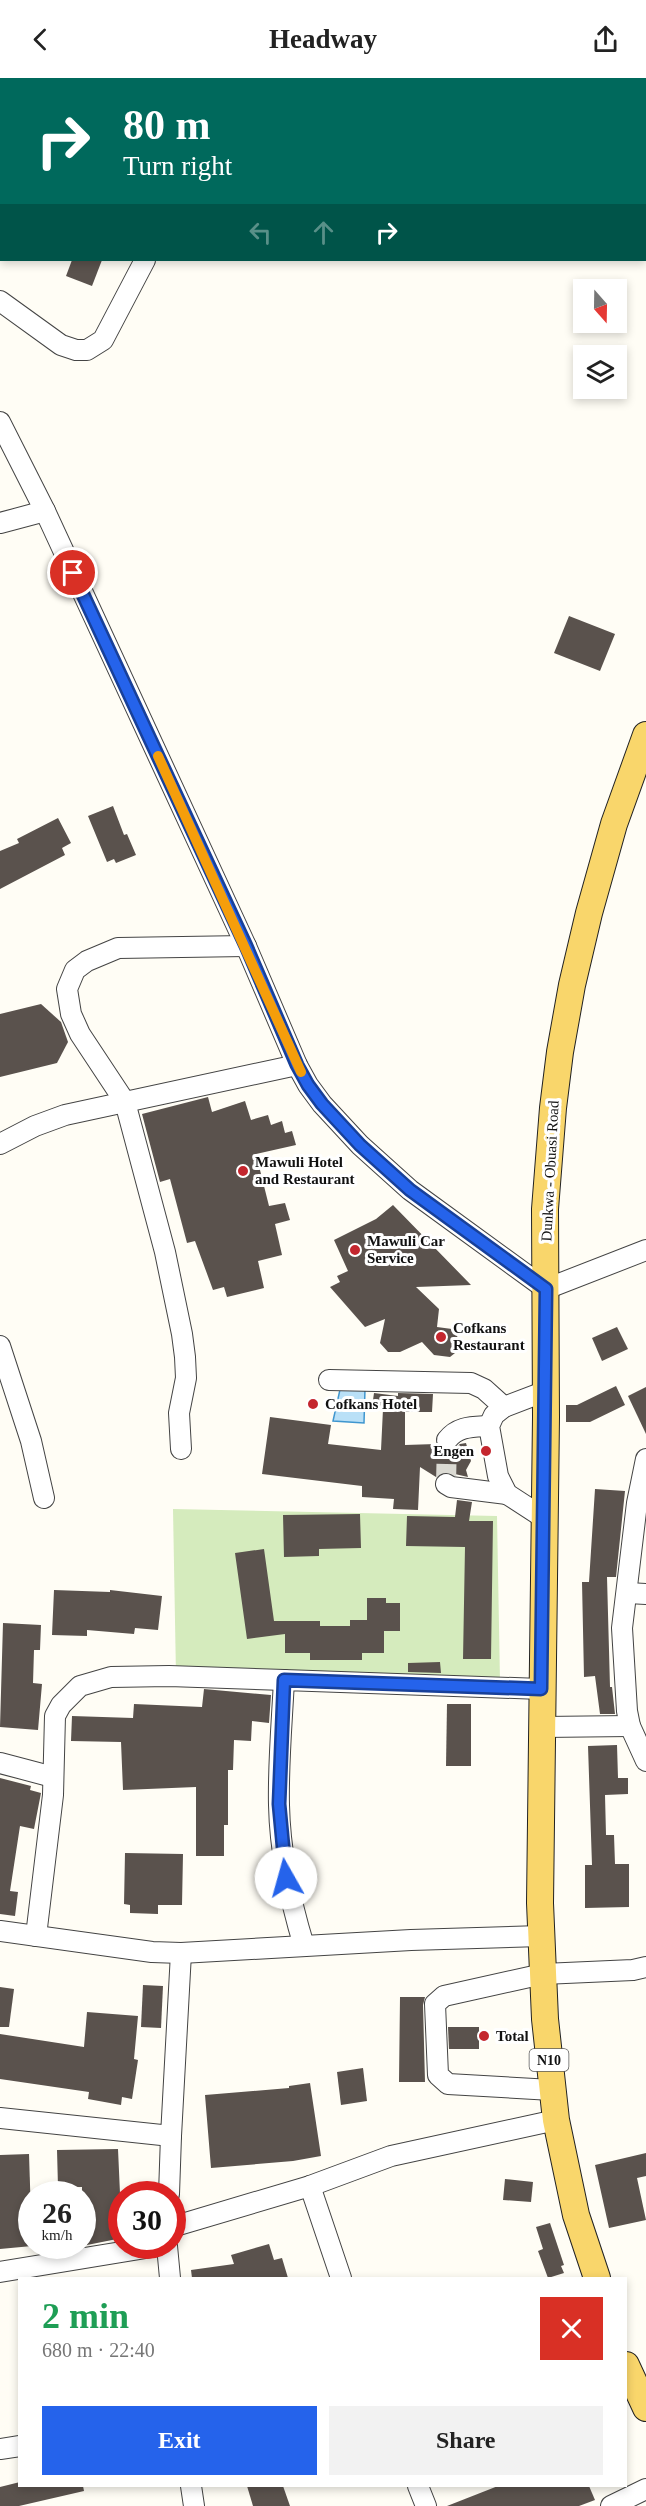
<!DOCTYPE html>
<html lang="en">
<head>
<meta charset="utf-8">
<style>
	:root { --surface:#fff; --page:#f2f2f2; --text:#222; --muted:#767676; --accent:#2563eb }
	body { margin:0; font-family:"Times New Roman",serif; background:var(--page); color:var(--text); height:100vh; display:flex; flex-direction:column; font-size:22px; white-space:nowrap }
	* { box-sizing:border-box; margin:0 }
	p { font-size:20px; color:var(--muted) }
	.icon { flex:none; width:33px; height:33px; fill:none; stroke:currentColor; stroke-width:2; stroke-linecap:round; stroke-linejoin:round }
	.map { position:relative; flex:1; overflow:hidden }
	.sheet { position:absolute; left:18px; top:2199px; width:609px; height:210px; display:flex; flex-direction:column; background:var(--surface); border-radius:0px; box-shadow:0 3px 9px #0003 }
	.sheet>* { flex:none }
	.banner { position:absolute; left:0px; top:0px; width:646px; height:183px; box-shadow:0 3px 9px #0003; background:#00695c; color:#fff; overflow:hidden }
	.needle { width:39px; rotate:160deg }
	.buttons { position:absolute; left:573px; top:201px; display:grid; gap:12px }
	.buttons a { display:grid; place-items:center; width:54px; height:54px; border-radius:0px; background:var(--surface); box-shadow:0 3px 9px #0003; font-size:30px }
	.speed { position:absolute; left:18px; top:2103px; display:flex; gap:12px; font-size:30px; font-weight:700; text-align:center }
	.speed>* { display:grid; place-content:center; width:78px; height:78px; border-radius:50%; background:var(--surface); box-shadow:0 3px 9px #0003; line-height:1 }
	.speed small { font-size:15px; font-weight:400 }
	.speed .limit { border:9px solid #d22; background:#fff; color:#111 }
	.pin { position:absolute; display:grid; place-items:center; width:51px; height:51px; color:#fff; margin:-26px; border:3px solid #fff; border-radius:50%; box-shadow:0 2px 6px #0007 }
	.me { position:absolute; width:66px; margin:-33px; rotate:353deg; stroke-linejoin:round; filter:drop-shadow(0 0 4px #0008) }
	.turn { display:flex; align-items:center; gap:21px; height:126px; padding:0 24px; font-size:27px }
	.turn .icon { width:78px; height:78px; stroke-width:2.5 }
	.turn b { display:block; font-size:42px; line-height:51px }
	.lanes { display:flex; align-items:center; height:57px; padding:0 24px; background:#0003; justify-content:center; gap:30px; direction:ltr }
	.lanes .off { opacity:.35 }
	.round { display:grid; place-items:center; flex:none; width:63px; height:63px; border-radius:0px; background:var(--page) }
	.summary { display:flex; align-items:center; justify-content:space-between; height:102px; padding:0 24px }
	h1 { font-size:36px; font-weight:700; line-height:45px; color:#1e9e55 }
	.button { display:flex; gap:12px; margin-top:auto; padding:12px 24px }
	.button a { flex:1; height:69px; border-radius:0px; background:var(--accent); color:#fff; font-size:24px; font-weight:700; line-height:69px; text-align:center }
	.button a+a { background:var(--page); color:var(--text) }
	header { display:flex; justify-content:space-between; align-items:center; height:78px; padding:0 24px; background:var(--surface); font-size:27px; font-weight:700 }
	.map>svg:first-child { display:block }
</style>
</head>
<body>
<header><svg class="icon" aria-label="back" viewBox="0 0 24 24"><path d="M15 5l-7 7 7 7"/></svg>Headway<svg class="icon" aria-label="share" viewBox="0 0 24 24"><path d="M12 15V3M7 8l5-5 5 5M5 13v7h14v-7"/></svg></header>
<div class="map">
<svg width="646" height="2428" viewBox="0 0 646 2428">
	<rect width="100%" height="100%" fill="#fffdf5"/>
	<path fill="#d5ebbd" d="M173,1431l324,7 3,165 -324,-5z"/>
	<path fill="#b9e0f7" stroke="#3f96cf" stroke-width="1.5" d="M341,1307l24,4 -1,34 -31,-2z"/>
	<g fill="#5a524d">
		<path d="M72,182h30l-10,26 -26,-10z"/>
		<path d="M569,538l46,18 -15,37 -46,-18z"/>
		<path d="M113,728l11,29 3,-1 9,21 -20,8 -2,-4 -7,3 -19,-46z"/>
		<path d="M58,740l13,25 -9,5 3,7 -65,34v-38l19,-8 -2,-4z"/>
		<path d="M41,926l20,18 7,20 -11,21 -57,14v-63z"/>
		<path d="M208,1019l4,15 33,-11 6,19 17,-5 3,10 11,-4 3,12 7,-2 4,14 -40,9 13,52 16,-3 5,17 -15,4 7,31 -24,6 6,27 -37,9 -3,-10 -11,3 -18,-49 -8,2 -17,-64 -10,3 -18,-68z"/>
		<path d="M393,1127l78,80 -55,2 23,22 -2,18 15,2 7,10 1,10 -10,8 -16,-2 -12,-13 -22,10h-12l-8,-9 5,-24 -20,8 -35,-40 10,-5 -3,-6 11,-5 -14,-31 42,-21z"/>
		<path d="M617,1249l11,22 -26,12 -10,-23z"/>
		<path d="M616,1308l9,19 -35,17h-24v-17h11z"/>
		<path d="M646,1309v47l-18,-38z"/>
		<path d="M374,1315l24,3v-3l35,1 -1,18h-27v33l31,-1 9,8 6,-1 9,-7 6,-1 5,18 -5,9 2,7 -22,-5 -10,5 -16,-10 -2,43 -25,-1 1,-10 -32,-2v-11l-100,-12 8,-57 61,8 -3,19 53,6 2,-41 -11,-2z"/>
		<path d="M595,1411l30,2 -9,86h-9l3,110h2l3,27h-15l-5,-38 -11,1 -2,-95h7z"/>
		<path d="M457,1422l15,2 -3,19h24l-2,138h-28l2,-112 -59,-1 1,-30 48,1z"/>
		<path d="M360,1436l1,34 -42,1v7l-35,1 -1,-42z"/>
		<path d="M264,1471l10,72h46v5h30v-6h17v-22h19v5h14v28h-16v22h-22v7h-52v-7h-25v-19l-38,5 -12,-86z"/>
		<path d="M54,1512l56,2v-2l52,6 -4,34 -23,-2 -1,6 -47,-4v6l-35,-1z"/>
		<path d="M3,1545l38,2 -1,25h-6l-1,33 9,1 -4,46 -38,-3z"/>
		<path d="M440,1584l1,11 -33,-1v-9z"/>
		<path d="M204,1611l67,6 -2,28 -17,-2 -1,20 -17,-1 -1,30h-5v55h-4v31h-28v-69l-73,3 -2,-48 -50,-1 1,-25 61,2 1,-14 68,3z"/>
		<path d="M447,1626h24v62h-25z"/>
		<path d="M617,1667l1,33h10v16l-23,1 1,40h8l1,29h14v43l-44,1v-43h7l-4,-119z"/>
		<path d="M0,1700l31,8 -1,4 11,3 -7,36 -14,-3 -10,65 8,1 -3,24 -15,-2z"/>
		<path d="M125,1775l58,1 -1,51h-24v9l-28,-1v-8l-6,-1z"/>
		<path d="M143,1907l20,1 -2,42 -20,-1z"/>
		<path d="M0,1909l14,2 -5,38h-9z"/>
		<path d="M400,1919h25l-2,8 2,77h-26z"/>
		<path d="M87,1934l51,4 -4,43 4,1 -6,39 -10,-2 -1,8 -33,-6 1,-7 -89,-13v-45l84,13z"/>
		<path d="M448,1949h31v22h-30z"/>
		<path d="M363,1990l4,33 -26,4 -4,-33z"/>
		<path d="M310,2005l11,73 -28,5 -82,7 -6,-73 84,-7v-2z"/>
		<path d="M118,2071l4,89 -35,7 -1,-13 -4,1v-46h-24l-1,-37z"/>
		<path d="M646,2075v23l-9,2 9,42 -37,8 -14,-63z"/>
		<path d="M29,2076l3,92 -32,3v-94z"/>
		<path d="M505,2101l28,3 -2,20 -28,-2z"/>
		<path d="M550,2145l14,42 -3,1 3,7 -16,5 -10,-27 5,-2 -7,-22z"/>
		<path d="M269,2166l5,16 8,-2 6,20h-96l-1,-8 43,-6 -3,-9z"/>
		<path d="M20,2404v4h63l1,5 -65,15h-19v-19z"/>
		<path d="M247,2408h36l7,20h-37z"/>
		<path d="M498,2408h91l6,14 -16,6h-132z"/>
	</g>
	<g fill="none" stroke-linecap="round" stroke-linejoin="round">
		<path stroke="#dbdad3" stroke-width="20" stroke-dasharray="20 10" stroke-linecap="butt" d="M446,1406l1,-44"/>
		<g stroke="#444" stroke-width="22">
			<g id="minor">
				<path d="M0,1l2,2"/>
				<path d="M37,2l1,-2"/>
				<path d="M251,2l1,-2"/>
				<path d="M0,54l2,-2"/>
				<path d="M0,223l61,44 15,5h11l16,-10 42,-80"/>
				<path d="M0,344l45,89 201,435 51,119 11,20 14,19 38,41 50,45 136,99 100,-39"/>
				<path d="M0,445l45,-12"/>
				<path d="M0,1066l35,-18 30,-11 232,-50"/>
				<path d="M0,1268l31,95 13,57"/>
				<path d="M329,1302l142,3 13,6 20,18"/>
				<path d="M447,1362c11,-14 25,-13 42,-14"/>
				<path d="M181,1371l-2,-36 7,-35 -1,-21 -3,-23 -17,-82 -40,-150 -45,-68 -9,-20 -4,-25 8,-19 12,-9 31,-13 128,-2"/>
				<path d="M646,1381l-9,44 -15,125 5,83 3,15 16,35"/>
				<path d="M446,1406l5,3 56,7"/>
				<path d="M544,1440l-37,-24 -9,-18 -9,-50 5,-11 10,-8 42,-16"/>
				<path d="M628,1515l18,1"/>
				<path d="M543,1649l87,-1"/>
				<path d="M0,1685l53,14"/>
				<path d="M0,1853l152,21 29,1 230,-13 130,-4"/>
				<path d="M36,1858l17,-141 2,-79 6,-11 19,-19 31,-9 58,-1 115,4"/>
				<path d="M304,1868c-14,-46 -24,-93 -25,-141 -1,-41 3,-84 5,-125l257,9"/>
				<path d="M552,2012l-104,-6 -10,-9 -3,-71 9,-8 99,-22 90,-4 13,-3"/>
				<path d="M0,2040l171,18 10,-183"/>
				<path d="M310,2108l31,92"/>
				<path d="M169,2116l2,-58"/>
				<path d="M172,2149l138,-41 81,-30 165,-36"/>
				<path d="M167,2168l3,32"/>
				<path d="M0,2194l158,-26"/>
				<path d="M0,2371l20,-3"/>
				<path d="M191,2408l3,20"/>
				<path d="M418,2408l8,20"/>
				<path d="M611,2428l35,-17"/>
			</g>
		</g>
		<g stroke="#222" stroke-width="28">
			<g id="major">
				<path d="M597,2200l-21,-63 -20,-95 -11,-101 -5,-116 6,-486 -1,-208 8,-101 7,-56 12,-67 17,-72 25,-89 32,-89"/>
				<path d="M626,2287l20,43"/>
			</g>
		</g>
		<use href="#minor" stroke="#fff" stroke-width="20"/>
		<use href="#major" stroke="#f9d66b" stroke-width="26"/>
	</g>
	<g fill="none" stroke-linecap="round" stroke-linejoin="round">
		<g stroke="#184099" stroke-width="15">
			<path id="route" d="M73,495l173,373 51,119 11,20 14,19 38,41 50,45 136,99 -5,400 -257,-9 -5,124 7,74"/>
		</g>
		<use href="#route" stroke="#2563eb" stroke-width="10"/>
		<path stroke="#f59e0b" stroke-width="10" d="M158,678l143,316"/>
	</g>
	<g fill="#c4262e" stroke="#fff" stroke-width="2">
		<circle cx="243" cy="1093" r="6"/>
		<circle cx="355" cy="1172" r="6"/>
		<circle cx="441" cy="1259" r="6"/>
		<circle cx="313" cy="1326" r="6"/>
		<circle cx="486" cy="1373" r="6"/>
		<circle cx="484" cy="1958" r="6"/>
	</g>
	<g text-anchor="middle" stroke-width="6" stroke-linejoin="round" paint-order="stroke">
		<rect fill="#fff" stroke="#585858" stroke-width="1.5" x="529.5" y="1971" width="39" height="22" rx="4.5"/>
		<g font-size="14" font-weight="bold" fill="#111">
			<text x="549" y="1987">N10</text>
		</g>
		<g font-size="15" font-weight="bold" fill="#111" stroke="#fff" text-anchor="start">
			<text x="255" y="1089">Mawuli Hotel<tspan x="255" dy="17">and Restaurant</tspan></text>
			<text x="367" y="1168">Mawuli Car<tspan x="367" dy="17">Service</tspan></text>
			<text x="453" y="1255">Cofkans<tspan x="453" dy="17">Restaurant</tspan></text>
			<text x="325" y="1331">Cofkans Hotel</text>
			<text x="474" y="1378" text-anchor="end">Engen</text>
			<text x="496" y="1963">Total</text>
		</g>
		<g font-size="15" fill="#111" stroke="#fff">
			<text transform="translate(550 1093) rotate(-87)" y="5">Dunkwa - Obuasi Road</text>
		</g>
	</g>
</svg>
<div class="buttons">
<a><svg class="needle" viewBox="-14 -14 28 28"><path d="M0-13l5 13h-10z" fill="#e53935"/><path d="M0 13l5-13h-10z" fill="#767676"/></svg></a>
<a><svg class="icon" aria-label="layers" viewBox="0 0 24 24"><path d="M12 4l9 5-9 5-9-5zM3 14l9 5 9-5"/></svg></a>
</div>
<div class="speed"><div>26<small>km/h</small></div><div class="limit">30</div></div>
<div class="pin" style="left:73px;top:495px;background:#d93025"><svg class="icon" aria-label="arrive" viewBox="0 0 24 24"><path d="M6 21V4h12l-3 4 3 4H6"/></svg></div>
<svg class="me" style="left:286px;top:1800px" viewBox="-20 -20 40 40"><circle r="19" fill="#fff"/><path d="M0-13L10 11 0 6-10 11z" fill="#2563eb"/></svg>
<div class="banner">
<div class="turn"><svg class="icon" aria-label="right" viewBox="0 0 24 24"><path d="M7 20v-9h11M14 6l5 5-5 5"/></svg><div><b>80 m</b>Turn right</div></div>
<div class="lanes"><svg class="icon off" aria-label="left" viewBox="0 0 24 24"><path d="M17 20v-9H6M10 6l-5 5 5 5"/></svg><svg class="icon off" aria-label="ahead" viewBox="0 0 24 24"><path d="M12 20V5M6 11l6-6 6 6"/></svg><svg class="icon" aria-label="right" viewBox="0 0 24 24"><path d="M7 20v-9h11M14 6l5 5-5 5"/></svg></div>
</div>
<section class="sheet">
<div class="summary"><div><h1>2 min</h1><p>680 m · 22:40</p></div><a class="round" style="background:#d93025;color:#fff"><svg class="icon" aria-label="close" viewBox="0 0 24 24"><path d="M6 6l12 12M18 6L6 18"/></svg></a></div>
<div class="button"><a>Exit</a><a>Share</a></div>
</section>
</div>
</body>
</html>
